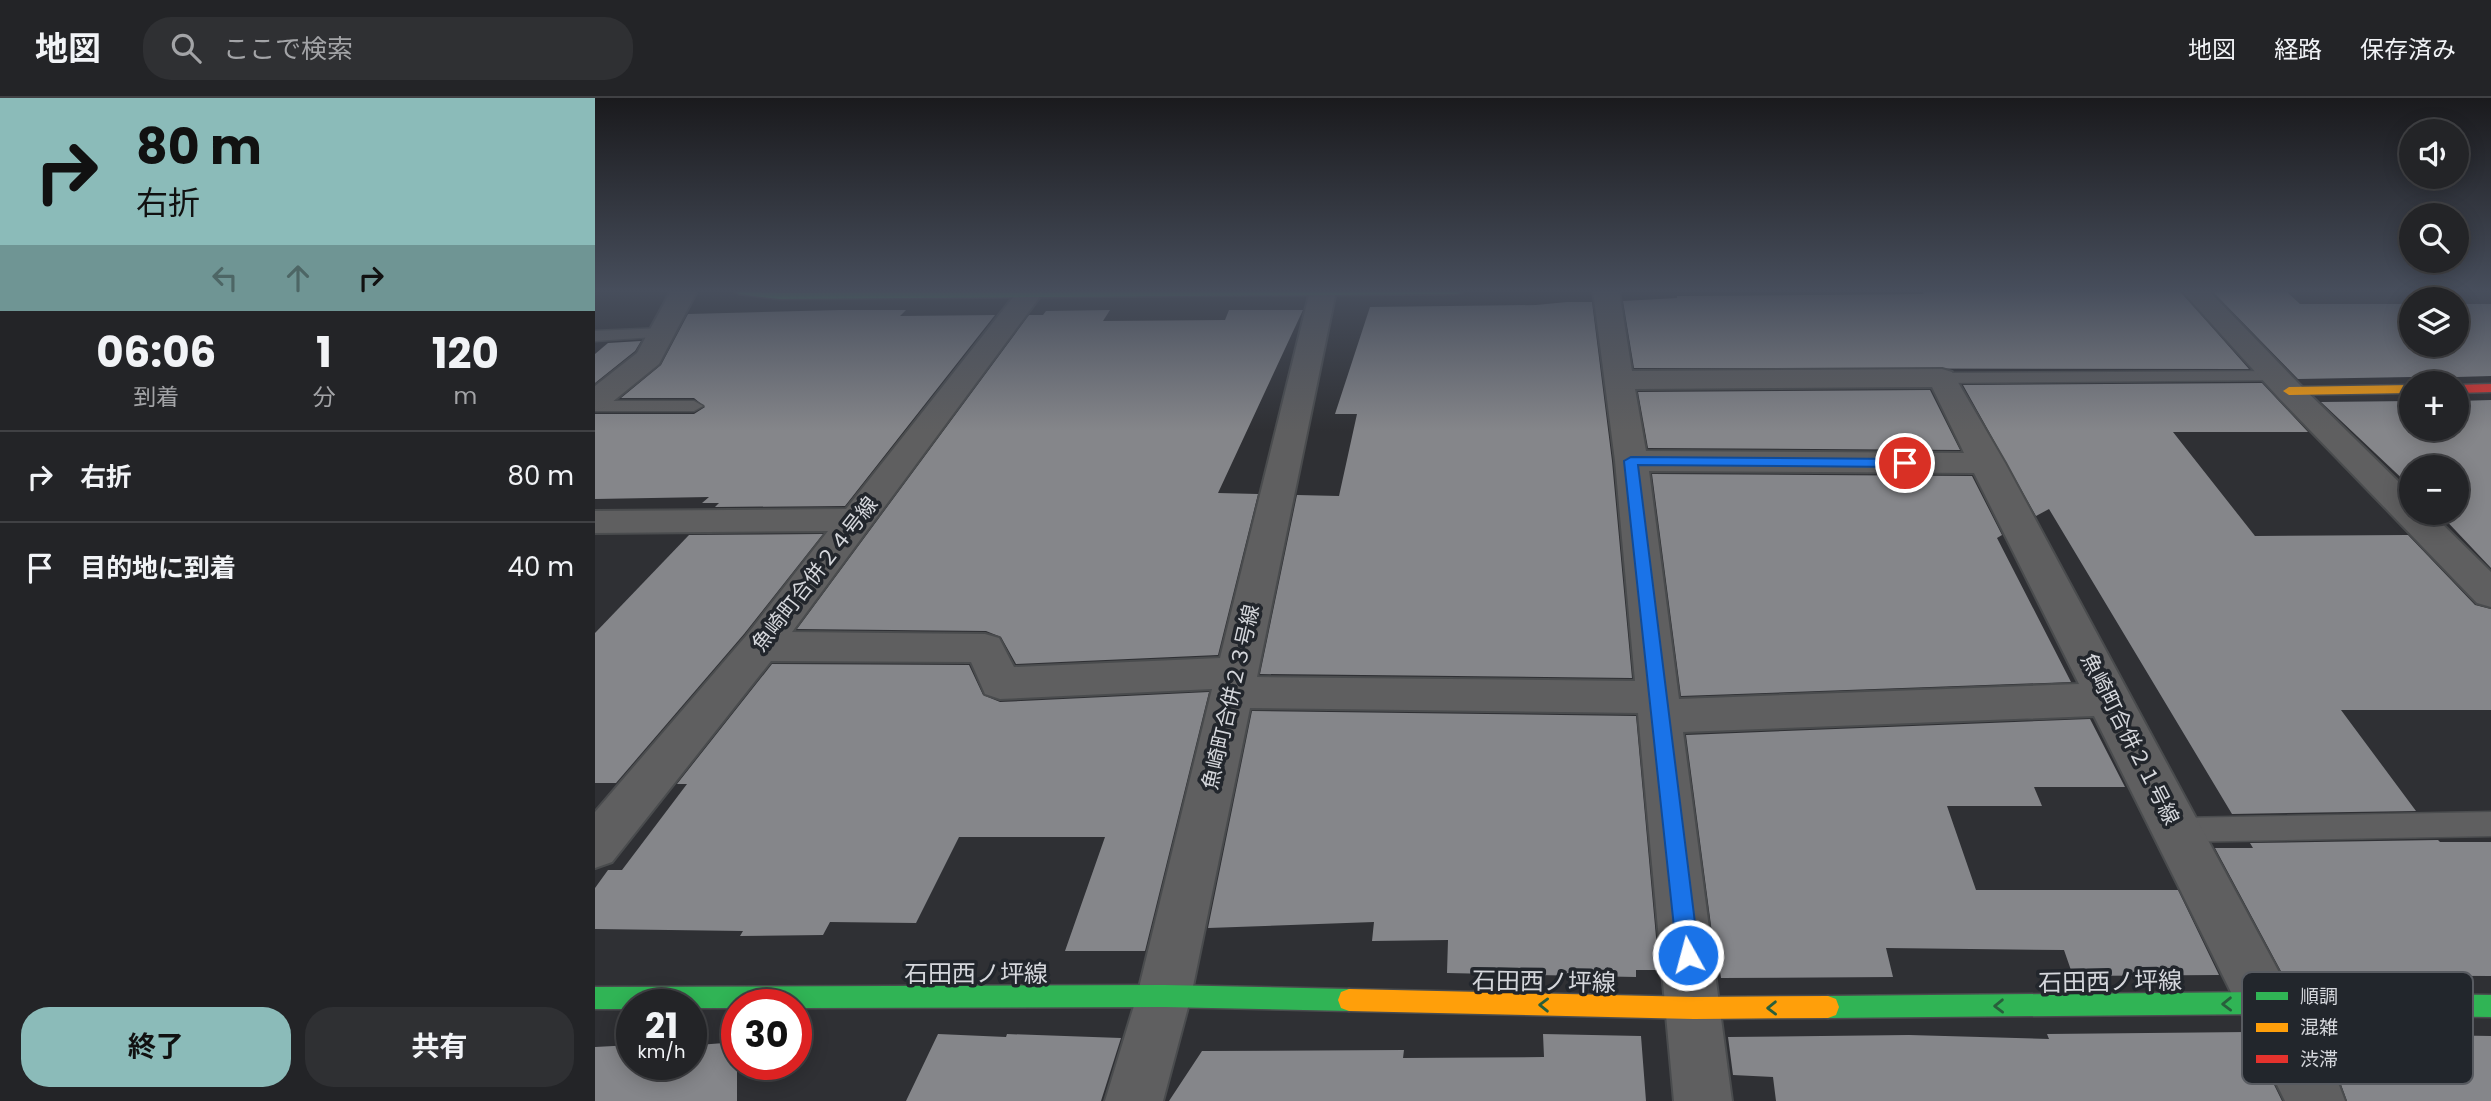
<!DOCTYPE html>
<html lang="ja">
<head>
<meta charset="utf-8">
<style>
	:root { --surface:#232427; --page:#2f3033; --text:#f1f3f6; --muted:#a3a4a7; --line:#404144; --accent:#8bbbb9 }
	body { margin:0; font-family:Poppins,"Noto Sans JP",sans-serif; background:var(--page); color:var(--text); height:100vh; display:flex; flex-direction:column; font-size:26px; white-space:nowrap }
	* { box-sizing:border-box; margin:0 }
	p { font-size:23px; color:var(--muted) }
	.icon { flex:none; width:38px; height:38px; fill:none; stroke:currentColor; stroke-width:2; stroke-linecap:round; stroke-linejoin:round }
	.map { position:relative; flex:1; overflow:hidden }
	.drawer { display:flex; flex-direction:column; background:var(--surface); width:595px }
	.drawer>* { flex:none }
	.top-card { background:#8bbbb9; color:#111; overflow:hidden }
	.tools { position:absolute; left:1804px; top:21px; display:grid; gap:14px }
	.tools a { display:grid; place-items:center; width:70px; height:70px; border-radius:50%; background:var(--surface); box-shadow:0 4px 18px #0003,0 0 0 2px var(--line); font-size:35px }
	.speed { position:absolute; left:21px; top:891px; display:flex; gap:14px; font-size:35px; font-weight:700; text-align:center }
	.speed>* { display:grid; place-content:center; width:91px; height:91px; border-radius:50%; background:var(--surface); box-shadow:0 4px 18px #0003,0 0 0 2px var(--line); line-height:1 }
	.speed small { font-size:18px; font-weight:400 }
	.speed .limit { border:10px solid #d22; background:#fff; color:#111 }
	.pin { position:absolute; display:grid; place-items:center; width:60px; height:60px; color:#fff; margin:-30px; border:4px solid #fff; border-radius:50%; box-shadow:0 2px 7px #0007 }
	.me { position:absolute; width:77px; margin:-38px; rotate:353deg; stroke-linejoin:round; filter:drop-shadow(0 0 5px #0008) }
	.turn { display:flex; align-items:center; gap:24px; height:147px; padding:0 21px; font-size:32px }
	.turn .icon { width:91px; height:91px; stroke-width:2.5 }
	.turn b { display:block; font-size:49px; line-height:60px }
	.lanes { display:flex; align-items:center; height:66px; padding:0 21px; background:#0003; justify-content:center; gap:35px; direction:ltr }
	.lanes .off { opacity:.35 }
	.eta { display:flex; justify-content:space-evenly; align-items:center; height:119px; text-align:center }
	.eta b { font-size:42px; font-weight:700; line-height:49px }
	.primary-button { display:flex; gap:14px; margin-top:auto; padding:14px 21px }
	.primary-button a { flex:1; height:80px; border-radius:28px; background:var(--accent); color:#111; font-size:28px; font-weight:700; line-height:80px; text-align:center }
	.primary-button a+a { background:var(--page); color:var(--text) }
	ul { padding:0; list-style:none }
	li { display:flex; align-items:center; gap:21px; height:91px; padding:0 21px; border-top:2px solid var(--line) }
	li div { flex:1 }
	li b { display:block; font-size:26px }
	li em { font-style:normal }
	header { display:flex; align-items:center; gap:42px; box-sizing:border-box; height:98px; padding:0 35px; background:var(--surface); border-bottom:2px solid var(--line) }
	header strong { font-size:33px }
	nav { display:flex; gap:38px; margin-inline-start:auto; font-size:24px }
	.search { width:490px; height:63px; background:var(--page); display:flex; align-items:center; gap:18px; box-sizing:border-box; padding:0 24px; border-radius:28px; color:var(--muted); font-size:26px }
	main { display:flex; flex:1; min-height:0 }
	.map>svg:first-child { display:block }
</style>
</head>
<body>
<header>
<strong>地図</strong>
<div class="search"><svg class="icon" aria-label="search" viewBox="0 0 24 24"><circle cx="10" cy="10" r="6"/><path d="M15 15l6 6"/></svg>ここで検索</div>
<nav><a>地図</a><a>経路</a><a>保存済み</a></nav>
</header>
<main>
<section class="drawer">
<div class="top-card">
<div class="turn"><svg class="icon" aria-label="right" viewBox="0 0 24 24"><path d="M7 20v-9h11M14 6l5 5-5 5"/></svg><div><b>80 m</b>右折</div></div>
<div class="lanes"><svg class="icon off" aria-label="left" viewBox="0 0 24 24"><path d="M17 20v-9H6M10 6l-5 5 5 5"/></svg><svg class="icon off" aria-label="ahead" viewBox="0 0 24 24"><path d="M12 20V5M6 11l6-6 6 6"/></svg><svg class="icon" aria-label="right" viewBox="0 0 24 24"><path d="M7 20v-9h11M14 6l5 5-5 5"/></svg></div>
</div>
<div class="eta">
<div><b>06:06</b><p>到着</p></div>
<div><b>1</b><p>分</p></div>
<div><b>120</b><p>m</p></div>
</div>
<ul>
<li><svg class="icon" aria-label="right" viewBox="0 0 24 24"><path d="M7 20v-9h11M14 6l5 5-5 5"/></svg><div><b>右折</b></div><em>80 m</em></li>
<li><svg class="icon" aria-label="arrive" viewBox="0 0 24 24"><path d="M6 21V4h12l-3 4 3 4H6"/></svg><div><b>目的地に到着</b></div><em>40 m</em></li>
</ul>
<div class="primary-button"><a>終了</a><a>共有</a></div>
</section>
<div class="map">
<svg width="1896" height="1003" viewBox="0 0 1896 1003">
	<rect width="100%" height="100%" fill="#2f3034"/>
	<g fill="#85868a">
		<path d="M1327,193h258l69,78 -615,-1 -11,-67 54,-3v-2l247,-2z"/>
		<path d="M1617,193h74l14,13h111v41h46v-41h34v72l-34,1 -14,6h-18l-14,-6 -113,2z"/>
		<path d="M972,204h25l20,159 20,217 -372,-4 37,-179 42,1 18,-82h-22l35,-107 166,-2z"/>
		<path d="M245,212h66l-6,6 95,-1 -150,191 -130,1 4,-4h-17l7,-6 -114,2v-85h99l11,-7 -11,-9h-73l40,-33 27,-51z"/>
		<path d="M515,212l-7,11 122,-1 4,-10h74l-85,183 40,1 -40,161 -202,9 -15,-27 -15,-6 -189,-2 232,-314h14l3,-4z"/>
		<path d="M46,243l-6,10 -40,32v-29l13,-11z"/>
		<path d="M1667,285l46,49h-135l82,104 153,-1 67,70 16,4v101h-150l75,101 -184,3 -183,-305 -13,7 -73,-131z"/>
		<path d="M1335,292l30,60 -312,-2 -10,-56z"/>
		<path d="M1816,303v28h46v-28l34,-1v168l-52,-55h18v-46h-46v20l-90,-85z"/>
		<path d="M1057,376l320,2 30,59 -5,3 74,144 -390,14z"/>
		<path d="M228,436l-79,100 -128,149h-21v-150l94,-98z"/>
		<path d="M177,566l197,1 14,30 17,7 209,-10 -64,259h-80l40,-114h-146l-43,86 -86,-1 -7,13 -83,1 3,-5 -148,-2v-41l13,-18h14l65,-86h-10z"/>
		<path d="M657,613l384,5 23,254h-23v7l-189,-4 1,-33 -76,1 2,-19 -166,6z"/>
		<path d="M1495,621l35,68h-91l8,19h-95l29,84h202l41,85 -146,1 -9,-26 -178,-2 7,29 -172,1 -1,-7h-3l-31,-236z"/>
		<path d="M1843,742l2,2h51v134l-208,-1 -68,-127h38l-3,-5z"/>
		<path d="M1653,934l34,69h-506l-3,-24 -40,-2 -5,-38 181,-2 140,4 -2,-5z"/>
		<path d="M1719,935l177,3v65h-144l-8,-22z"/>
		<path d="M343,936l68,3 1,-3 114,4 -20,63h-195z"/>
		<path d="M948,936l98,2 5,65h-477l33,-50 202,-1 -1,8 141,-1z"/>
		<path d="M96,942h10l-3,5 39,-3v59h-142v-54l37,-2v19h59z"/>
	</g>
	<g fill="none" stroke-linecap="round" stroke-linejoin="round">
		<g stroke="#4a4c4e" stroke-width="3">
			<g id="lane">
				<path d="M68,230l6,2 2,3 -2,3 -74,5v-10z"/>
				<path d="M1680,273l9,5 -3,4 -339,3 -9,-5 9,-5z"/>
				<path d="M0,303h99l9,5 -9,5h-99z"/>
				<path d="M1896,714v24l-314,6 -10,-4 -4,-8 4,-8 10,-4z"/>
			</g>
		</g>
		<g stroke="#4a4c4e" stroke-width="4">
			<g id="street">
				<path d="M76,193h26l-38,73 -53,43 -11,3v-24l42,-33z"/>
				<path d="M423,193h26l-252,341 193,2 14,4 15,29 206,-9 90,-367h26l-79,386 378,4 -20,-220 -22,-170h26l13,80 310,-2 10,3 53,91 332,617 8,21h-60l-191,-385 -411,16 49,369h-58l-36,-388 -388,-5 -59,288 -28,105h-58l32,-105 75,-307 -212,10 -15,-5 -14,-32 -200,-1 -159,201 -17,6v-56l151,-176 82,-105 -233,2v-22l251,-2zM1337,289l32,66 -318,-2 -11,-62zM1054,373l325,2 105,211 -400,15z"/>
				<path d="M1587,193h27l91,94 111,109v19h20l60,59v35l-14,-4 -199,-206z"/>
			</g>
		</g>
		<g stroke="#4a4c4e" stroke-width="3">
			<g id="fast">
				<path d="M139,193l45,2 684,-2 -5,3 -679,5 -40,-5z"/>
				<path d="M569,887l185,4 8,3 3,8 -3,8 -8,3 -185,-4 -368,1v-4h-59v4h-46v-4h-59v5h-37v-22z"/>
				<path d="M1669,894l227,3v22l-227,-3 -436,4 -8,-3 -3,-8 3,-8 8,-3z"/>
			</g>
		</g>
		<g stroke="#4a4c4e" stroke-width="3">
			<g id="slow">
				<path d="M1816,287v8l-122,2 -6,-4 6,-4z"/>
				<path d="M754,891l345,8 134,-1 8,3 3,8 -3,8 -8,3 -134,1 -345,-8 -8,-3 -3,-8 3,-8z"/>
			</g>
		</g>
		<g stroke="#4a4c4e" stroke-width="3">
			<path id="jam" d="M1896,286v8l-34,1v-8z"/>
		</g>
		<use href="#lane" fill="#5f5f60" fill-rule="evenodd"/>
		<use href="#street" fill="#5f5f60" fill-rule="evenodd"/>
		<use href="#fast" fill="#30b455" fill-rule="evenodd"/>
		<use href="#slow" fill="#ff9f0a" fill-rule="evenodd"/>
		<use href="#jam" fill="#e5322d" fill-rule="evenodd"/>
	</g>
	<defs><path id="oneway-chevron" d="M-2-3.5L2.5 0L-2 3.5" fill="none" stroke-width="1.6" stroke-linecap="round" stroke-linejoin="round" transform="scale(1.75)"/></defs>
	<g stroke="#285f3c">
		<use href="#oneway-chevron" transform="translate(1632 906) rotate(179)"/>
		<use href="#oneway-chevron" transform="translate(949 907) rotate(-179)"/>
		<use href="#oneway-chevron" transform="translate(1404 908) rotate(179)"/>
		<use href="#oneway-chevron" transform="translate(1177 910) rotate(179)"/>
	</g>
	<linearGradient id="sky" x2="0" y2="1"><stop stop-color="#1a1a1d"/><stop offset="0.58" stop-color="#474e5c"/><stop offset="1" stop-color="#474e5c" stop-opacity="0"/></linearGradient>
	<rect width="1896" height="333" fill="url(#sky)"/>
	<path fill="#1a73e8" stroke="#114b97" stroke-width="2" d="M1036,359l274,2 7,4 -7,4 -267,-2 61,490 -4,7 -7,3 -8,-3 -3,-7 -53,-494z"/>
	<g text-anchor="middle" stroke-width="7" stroke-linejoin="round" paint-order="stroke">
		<g font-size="21" fill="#d5d7dc" stroke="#22262c">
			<text transform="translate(220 476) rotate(-52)" y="7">魚崎町合併２４号線</text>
			<text transform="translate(636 599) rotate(-77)" y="7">魚崎町合併２３号線</text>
			<text transform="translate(1535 641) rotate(63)" y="7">魚崎町合併２１号線</text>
		</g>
		<g font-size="24" fill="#d5d7dc" stroke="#22262c">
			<text x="381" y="884">石田西ノ坪線</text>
			<text transform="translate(949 884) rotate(1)" y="8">石田西ノ坪線</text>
			<text transform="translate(1515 884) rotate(-1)" y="8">石田西ノ坪線</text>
		</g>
	</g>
	<rect x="1647" y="874" width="231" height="112" rx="10" fill="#22262c" stroke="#585b61" stroke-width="2"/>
	<rect x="1661" y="894" width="32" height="8" fill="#30b455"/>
	<rect x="1661" y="925" width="32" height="9" fill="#ff9f0a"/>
	<rect x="1661" y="957" width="32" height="8" fill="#e5322d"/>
	<g font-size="19" fill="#d5d7dc">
		<text x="1705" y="905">順調</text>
		<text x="1705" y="936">混雑</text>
		<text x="1705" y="968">渋滞</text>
	</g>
</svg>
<div class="tools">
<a><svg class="icon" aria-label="sound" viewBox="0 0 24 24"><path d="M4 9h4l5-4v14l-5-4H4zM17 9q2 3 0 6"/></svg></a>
<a><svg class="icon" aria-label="search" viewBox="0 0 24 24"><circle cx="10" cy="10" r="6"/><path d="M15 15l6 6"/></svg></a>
<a><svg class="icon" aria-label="layers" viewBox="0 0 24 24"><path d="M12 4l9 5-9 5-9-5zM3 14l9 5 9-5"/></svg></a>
<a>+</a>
<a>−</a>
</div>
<div class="speed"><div>21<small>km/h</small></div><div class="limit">30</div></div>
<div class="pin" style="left:1310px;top:365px;background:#d93025"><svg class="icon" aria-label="arrive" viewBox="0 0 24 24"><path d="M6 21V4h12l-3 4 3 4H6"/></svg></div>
<svg class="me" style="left:1093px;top:857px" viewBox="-20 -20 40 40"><circle r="17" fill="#1a73e8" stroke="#fff" stroke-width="3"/><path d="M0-11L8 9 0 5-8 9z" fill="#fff"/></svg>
</div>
</main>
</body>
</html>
